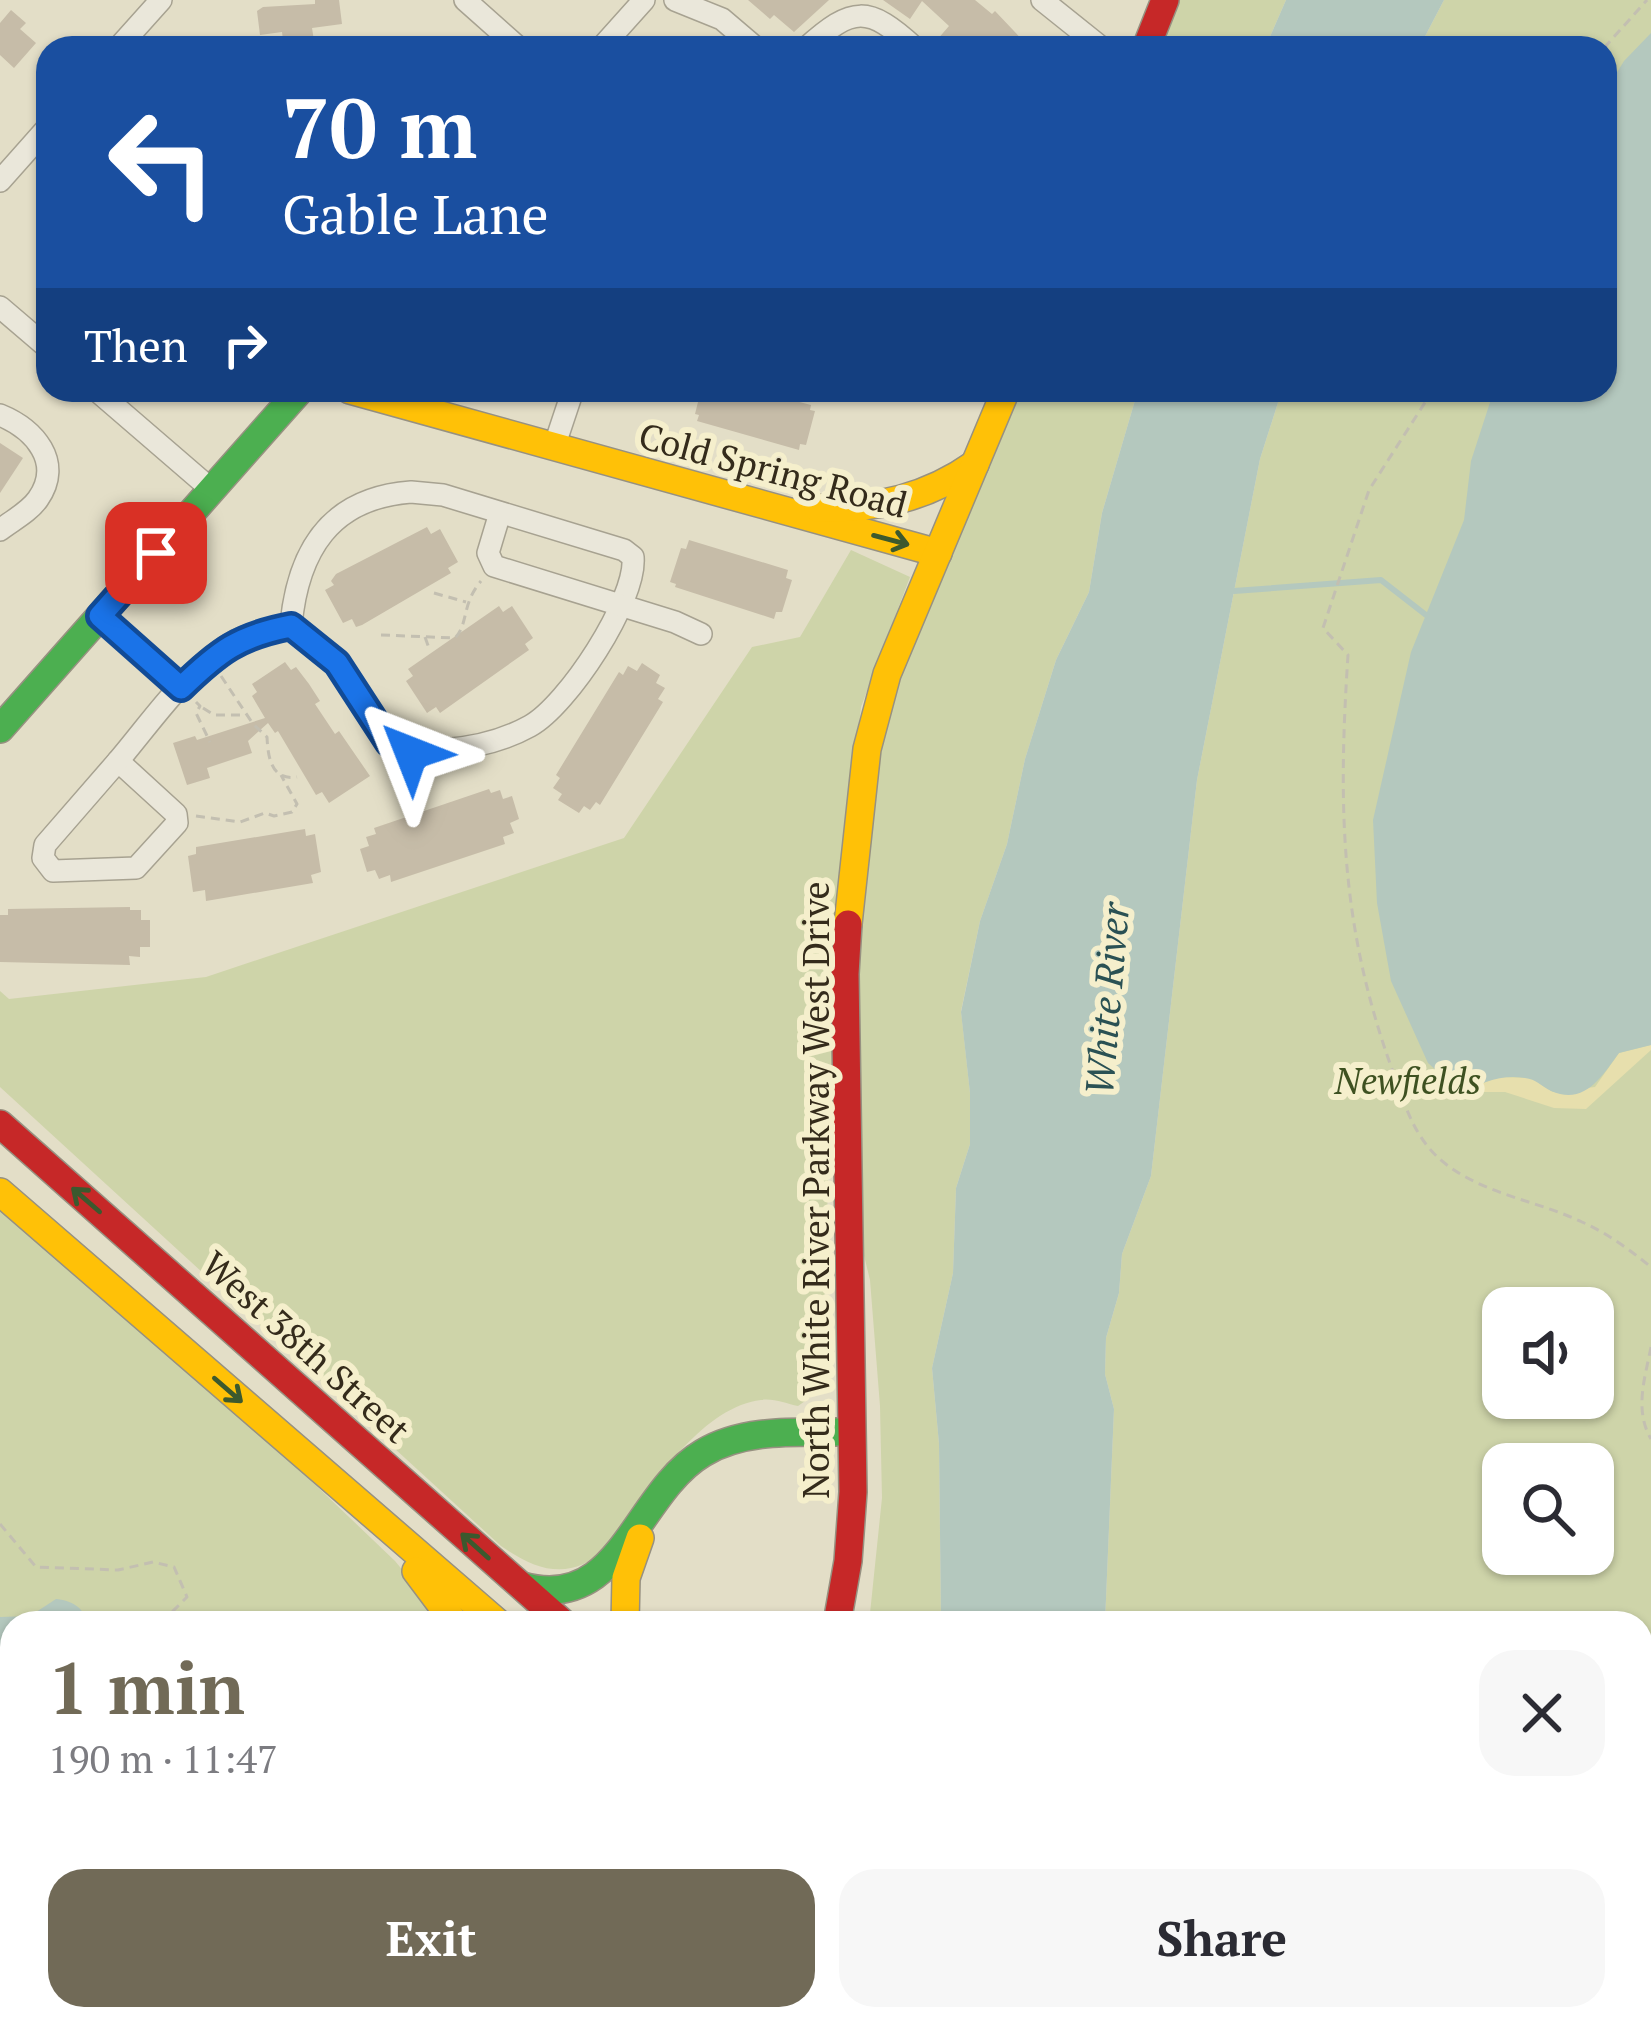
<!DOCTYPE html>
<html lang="en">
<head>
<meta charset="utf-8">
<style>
	:root { --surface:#fff; --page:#f7f7f7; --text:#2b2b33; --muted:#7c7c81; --accent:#716a57 }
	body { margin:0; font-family:"PT Serif",serif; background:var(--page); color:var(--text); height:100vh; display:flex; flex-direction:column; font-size:45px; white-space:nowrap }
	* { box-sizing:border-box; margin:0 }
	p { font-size:39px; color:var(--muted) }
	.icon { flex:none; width:66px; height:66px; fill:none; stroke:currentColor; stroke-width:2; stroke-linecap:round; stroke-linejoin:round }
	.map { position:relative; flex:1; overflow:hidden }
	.panel { position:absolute; left:0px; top:1611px; width:1653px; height:420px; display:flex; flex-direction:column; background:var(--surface); border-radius:36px 36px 0 0; box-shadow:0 3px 9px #0004 }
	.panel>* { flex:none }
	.guide { position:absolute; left:36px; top:36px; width:1581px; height:366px; border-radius:36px; box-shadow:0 3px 9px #0004; background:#1a4fa0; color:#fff; overflow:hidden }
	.tools { position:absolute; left:1482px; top:1287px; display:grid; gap:24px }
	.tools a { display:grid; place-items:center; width:132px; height:132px; border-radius:24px; background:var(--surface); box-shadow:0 3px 9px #0004; font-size:60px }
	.pin { position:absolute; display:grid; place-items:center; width:102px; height:102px; color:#fff; margin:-51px; border-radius:24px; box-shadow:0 6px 18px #0006 }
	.me { position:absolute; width:132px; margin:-66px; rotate:315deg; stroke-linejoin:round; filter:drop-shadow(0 0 9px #0008) }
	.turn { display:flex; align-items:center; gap:42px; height:252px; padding:0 48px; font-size:54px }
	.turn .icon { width:156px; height:156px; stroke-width:2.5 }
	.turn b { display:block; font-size:84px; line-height:102px }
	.then { display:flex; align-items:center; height:114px; padding:0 48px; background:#0003; gap:24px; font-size:45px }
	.round { display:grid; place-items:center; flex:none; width:126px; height:126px; border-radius:36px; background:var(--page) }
	.head { display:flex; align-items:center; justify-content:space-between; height:204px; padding:0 48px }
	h1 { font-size:72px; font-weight:700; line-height:90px; color:var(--accent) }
	.cta { display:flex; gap:24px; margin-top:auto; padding:24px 48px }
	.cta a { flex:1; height:138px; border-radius:36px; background:var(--accent); color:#fff; font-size:48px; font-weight:700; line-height:138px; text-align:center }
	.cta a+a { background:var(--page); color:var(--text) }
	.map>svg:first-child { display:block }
</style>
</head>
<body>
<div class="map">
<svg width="1651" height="2031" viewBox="0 0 1651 2031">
	<rect width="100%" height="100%" fill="#e3dec7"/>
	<g fill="#ced4a9" fill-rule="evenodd">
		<path d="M1174,0h112l-21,48h-111z"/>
		<path d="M1444,0h207v2031h-507l-1,-12h498v-396h-536l9,-214 -9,-35 1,-36 13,-45 3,-39 29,-78 46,-396 63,-321 22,-69h323v-342h-186zM1503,1308h90v90h-90zM1503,1464h90v90h-90z"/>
		<path d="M1013,390h125l-36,123 -13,79 -33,68 -31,99 -18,85 -27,77 -19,90 9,82v51l-14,44 -3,85 -21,95 7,76 2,179h-72l13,-125 -2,-92 -10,-126 -11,-45 -1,-301 24,-219z"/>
		<path d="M851,550l59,27 -49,130 -26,241 -13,441 -24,17c-11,-2 -25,-8 -37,-6 -65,8 -117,99 -153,148 -38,33 -69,24 -107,-2l-501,-459v-96l9,8 197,-22 418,-139 128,-191 48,-10z"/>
		<path d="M0,1209l258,221 137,131 51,62h-434v396h617l5,12h-634z"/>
		<path d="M729,2019h154l-2,12h-156z"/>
	</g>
	<path fill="#e7dfad" d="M1651,1045v5l-65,59 -32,-1 -49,-16h-45l39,-15 32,1 22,14 42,-5 24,-34z"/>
	<g fill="#b4c8be">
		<path d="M1286,0h158l-25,48h-154z"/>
		<path d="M1651,33v1012l-32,8c-17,23 -34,53 -68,38 -10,-5 -15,-12 -26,-13 -24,-4 -43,5 -65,14l-32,-29 -37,-82 -14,-78 -4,-83 38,-168 53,-132 7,-59 23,-71h111v-298l19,-31z"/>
		<path d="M1138,390h144l-22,69 -63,321 -46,396 -29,78 -3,39 -13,45 -1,36 9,35 -9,214h-164l-2,-179 -7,-76 21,-95 3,-85 14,-44v-51l-9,-81 19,-91 27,-77 18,-85 31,-99 33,-68 13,-79z"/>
		<path d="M56,1599c14,1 30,9 30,24h-74v60l-12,4v-70l30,-1z"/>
		<path d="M965,2019h178l1,12h-180z"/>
	</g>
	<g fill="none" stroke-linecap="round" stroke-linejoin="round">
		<path stroke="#b4c8be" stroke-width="6" d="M1234,591l147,-11 45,35"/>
	</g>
	<g fill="#c6bca8">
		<path d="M315,0h24l3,24 -30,4 3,19 -31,1 -2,-16 -22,3 -3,-24 6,-4 52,-3z"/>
		<path d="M748,0h81l-35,32 -20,-17 -4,4z"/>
		<path d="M883,0h92l17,14 3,-3 35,37h-100l19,-22 -27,-25 -12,18z"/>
		<path d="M11,10l15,13 -6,6 16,14 -22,25 -14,-13v-32z"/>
		<path d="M701,390h52l58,15 -1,5 5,1 -9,34 -6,-1 -1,6 -102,-29 2,-6 -4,-1z"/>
		<path d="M0,443l23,15 -23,35z"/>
		<path d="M427,527l4,7 9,-5 18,33 -10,6 3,5 -89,52 -6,2 -4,-8 -9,4 -18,-33 9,-5 -3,-4 5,-7z"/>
		<path d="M689,540l99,30 -2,8 6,2 -10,32h-6l-2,7 -99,-32 1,-3 -6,-2 11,-34 5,1z"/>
		<path d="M499,606l4,6 9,-6 21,32 -8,6 4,6 -89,63 -4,-6 -9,6 -21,-32 7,-5 -5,-7z"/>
		<path d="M285,662l6,8 5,-3 13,17 11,17 -5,3 20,30 4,-3 31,45 -41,27 -7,-11 -6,3 -38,-64 -3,2 -7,-10 -20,18 4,12 -45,15 3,10 -23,7 -14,-42 22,-7 2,4 68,-22 -13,-22 5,-4 -5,-8z"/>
		<path d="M642,663l18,12 -4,8 9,5 -7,11 5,3 -63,103 -4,-3 -6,8 -6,-4 -5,7 -21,-13 4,-6 -9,-6 7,-10 -4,-3 63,-103 4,3 5,-9 9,5z"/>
		<path d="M489,789l2,4 9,-3 3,9 9,-3 7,23 -9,4 4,10 -11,4 2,7 -114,38 -1,-7 -11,4 -4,-9 -8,2 -7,-23 9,-3 -3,-9 10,-3 -2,-6z"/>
		<path d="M305,829l1,7 9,-2 6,38 -10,3 2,8 -107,18 -1,-11 -12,2 -5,-36 8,-2v-7z"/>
		<path d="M130,907v3h11v10h9v27h-10v10l-11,-1 1,9 -130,-3v-47h8v-6z"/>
	</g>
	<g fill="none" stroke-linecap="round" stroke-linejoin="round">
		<g stroke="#a7a291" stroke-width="14">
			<path id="lane" d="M1641,1832v4"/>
		</g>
		<g stroke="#a7a291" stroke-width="24">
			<g id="street">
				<path d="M465,0l54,48"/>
				<path d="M675,0l47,19 34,29"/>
				<path d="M1042,0l60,48"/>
				<path d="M118,48l43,-48"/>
				<path d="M601,48l43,-48"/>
				<path d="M806,48c47,-42 62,-43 109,0"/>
				<path d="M0,181l48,-54"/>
				<path d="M0,307l48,41"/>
				<path d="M96,390l116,100"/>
				<path d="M0,415c34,14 64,47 38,84 -9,13 -25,21 -38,31"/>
				<path d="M554,447l19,-57"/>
				<path d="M411,492l32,3 181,55 9,7c4,43 -66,149 -103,169 -27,15 -58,22 -88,24 -20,2 -36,6 -53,-7l-52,-80 -46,-38c7,-74 39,-127 120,-133z"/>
				<path d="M500,513l-12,40 6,13 181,56 26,12"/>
				<path d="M100,616l81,72"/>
				<path d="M118,761l58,53 1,9 -41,45 -83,3 -10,-13 2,-13z"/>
				<path d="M118,761c35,-41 71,-96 119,-121 17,-8 36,-11 54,-15"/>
			</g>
		</g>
		<g stroke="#979181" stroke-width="30">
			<g id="fast">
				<path d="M0,729l300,-339"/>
				<path d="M522,1586c99,28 112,-92 181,-133 43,-26 99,-20 147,-21"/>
				<path d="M679,2019l35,8"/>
				<path d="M1017,2019l14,12"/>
				<path d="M1343,2031l6,-12"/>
			</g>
		</g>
		<g stroke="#979181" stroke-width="30">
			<g id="slow">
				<path d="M350,390l588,163"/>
				<path d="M818,508c59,1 109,-10 157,-44"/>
				<path d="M848,924l19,-175 20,-75 119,-284"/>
				<path d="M0,1192l498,431"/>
				<path d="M416,1571l39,52"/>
				<path d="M625,1623l1,-45 14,-40"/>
				<path d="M951,2019l14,12"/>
			</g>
		</g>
		<g stroke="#979181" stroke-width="30">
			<g id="jam">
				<path d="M1146,48l19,-48"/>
				<path d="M0,1124l563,499"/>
				<path d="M837,1623l11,-62 5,-69 -8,-518 3,-50"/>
				<path d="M638,2019l4,12"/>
				<path d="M1594,2019l4,12"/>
			</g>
		</g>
		<g stroke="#c3bfb1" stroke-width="3" stroke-dasharray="9 6" stroke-linecap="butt">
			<path d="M1604,48l43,-48"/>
			<path d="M1433,390l-64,100 -46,138 25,27c-10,152 -8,271 45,417 13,36 22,69 54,93 40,30 91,36 135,57 25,11 48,28 69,45"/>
			<path d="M434,593l32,9"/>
			<path d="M381,635l74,3c14,-15 6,-33 26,-57"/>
			<path d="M425,637l5,14"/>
			<path d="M221,676l32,48 14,13c1,20 4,44 30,40"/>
			<path d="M196,702l4,4 -4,7 14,29"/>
			<path d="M203,708l11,7h31"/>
			<path d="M196,816l44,6 25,-9 9,3 18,-4 5,-8 -16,-29"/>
			<path d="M1651,1347c-6,31 -17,63 0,92"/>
			<path d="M0,1524l36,43 82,3 35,-8 21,5 13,30 -26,26"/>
			<path d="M0,1805l12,-7"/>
			<path d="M1641,1879l10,2"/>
			<path d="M1555,2019l5,12"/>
			<path d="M1376,2031l5,-12"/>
		</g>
		<use href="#lane" stroke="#eae7da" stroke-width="10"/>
		<use href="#street" stroke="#eae7da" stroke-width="21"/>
		<use href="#fast" stroke="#4caf50" stroke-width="27"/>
		<use href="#slow" stroke="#ffc107" stroke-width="27"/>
		<use href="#jam" stroke="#c62828" stroke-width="27"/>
	</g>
	<defs><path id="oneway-shaft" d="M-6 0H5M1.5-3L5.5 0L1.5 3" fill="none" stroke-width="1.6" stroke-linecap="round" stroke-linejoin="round" transform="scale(3)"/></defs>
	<g stroke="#3c592e">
		<use href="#oneway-shaft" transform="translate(891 540) rotate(15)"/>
		<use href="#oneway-shaft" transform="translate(86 1200) rotate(-139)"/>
		<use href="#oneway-shaft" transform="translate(228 1390) rotate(41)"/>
		<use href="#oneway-shaft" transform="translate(475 1546) rotate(-138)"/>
	</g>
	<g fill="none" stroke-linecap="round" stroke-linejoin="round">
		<g stroke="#114b97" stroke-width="30">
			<path id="route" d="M156,553l-56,63 81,72c38,-37 58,-52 110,-62l46,37 52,80 22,10"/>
		</g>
		<use href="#route" stroke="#1a73e8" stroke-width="21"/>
	</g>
	<g text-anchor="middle" stroke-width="12" stroke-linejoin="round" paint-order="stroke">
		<g font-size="36" fill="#342b1b" stroke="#f5efcc">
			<text transform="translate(773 470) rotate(15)" y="13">Cold Spring Road</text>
			<text transform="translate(816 1190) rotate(-90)" y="13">North White River Parkway West Drive</text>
			<text transform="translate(306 1347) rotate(42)" y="13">West 38th Street</text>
		</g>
		<g font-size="36" font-style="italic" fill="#3e5121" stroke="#f5efcc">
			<text x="1408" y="1094">Newfields</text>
		</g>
		<g font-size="39" font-style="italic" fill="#2a5154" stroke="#f5efcc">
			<text transform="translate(1107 999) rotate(-85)" y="14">White River</text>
		</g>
	</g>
</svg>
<div class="tools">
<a><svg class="icon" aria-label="sound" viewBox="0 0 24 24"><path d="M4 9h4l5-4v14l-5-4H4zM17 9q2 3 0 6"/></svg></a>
<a><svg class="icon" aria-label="search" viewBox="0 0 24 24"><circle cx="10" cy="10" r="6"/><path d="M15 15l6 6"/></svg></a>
</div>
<div class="pin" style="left:156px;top:553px;background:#d93025"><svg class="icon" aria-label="arrive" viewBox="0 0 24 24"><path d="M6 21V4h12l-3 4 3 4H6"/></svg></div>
<svg class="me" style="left:411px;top:753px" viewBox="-20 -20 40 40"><path d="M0-17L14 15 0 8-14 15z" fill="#1a73e8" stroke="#fff" stroke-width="4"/></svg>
<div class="guide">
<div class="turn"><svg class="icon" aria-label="left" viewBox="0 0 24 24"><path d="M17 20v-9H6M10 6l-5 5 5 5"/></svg><div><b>70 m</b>Gable Lane</div></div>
<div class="then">Then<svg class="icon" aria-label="right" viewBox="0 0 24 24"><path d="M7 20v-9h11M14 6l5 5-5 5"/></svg></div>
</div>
<section class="panel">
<div class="head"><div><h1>1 min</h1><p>190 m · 11:47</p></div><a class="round"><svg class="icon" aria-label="close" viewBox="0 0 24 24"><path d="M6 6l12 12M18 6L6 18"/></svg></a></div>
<div class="cta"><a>Exit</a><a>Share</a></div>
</section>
</div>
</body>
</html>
